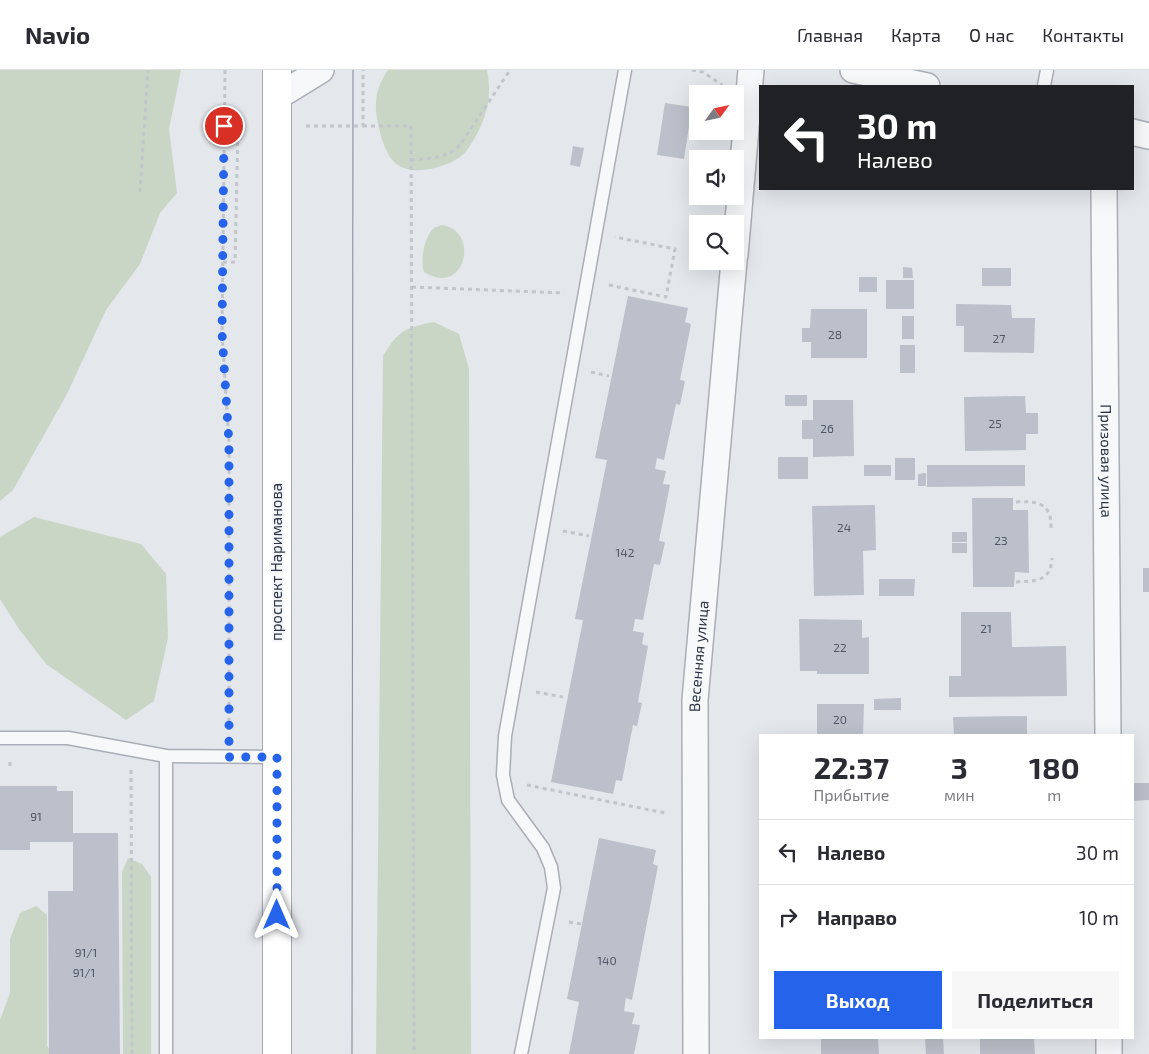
<!DOCTYPE html>
<html lang="ru">
<head>
<meta charset="utf-8">
<style>
	:root { --surface:#fff; --page:#f7f7f7; --text:#2b2b33; --muted:#7c7c81; --line:#e1e1e2; --accent:#2563eb }
	body { margin:0; font-family:"Exo 2",sans-serif; background:var(--page); color:var(--text); height:100vh; display:flex; flex-direction:column; font-size:19px; white-space:nowrap }
	* { box-sizing:border-box; margin:0 }
	p { font-size:16px; color:var(--muted) }
	.icon { flex:none; width:28px; height:28px; fill:none; stroke:currentColor; stroke-width:2; stroke-linecap:round; stroke-linejoin:round }
	.map { position:relative; flex:1; overflow:hidden }
	.details { position:absolute; left:759px; top:664px; width:375px; height:305px; display:flex; flex-direction:column; background:var(--surface); border-radius:0px; box-shadow:0 5px 20px #0002 }
	.details>* { flex:none }
	.guide { position:absolute; left:759px; top:15px; width:375px; height:105px; border-radius:0px; box-shadow:0 5px 20px #0002; background:#202124; color:#fff; overflow:hidden }
	.needle { width:32px; rotate:57deg }
	.buttons { position:absolute; left:689px; top:15px; display:grid; gap:10px }
	.buttons a { display:grid; place-items:center; width:55px; height:55px; border-radius:0px; background:var(--surface); box-shadow:0 5px 20px #0002; font-size:25px }
	.pin { position:absolute; display:grid; place-items:center; width:42px; height:42px; color:#fff; margin:-21px; border:2px solid #fff; border-radius:50%; box-shadow:0 1px 5px #0007 }
	.me { position:absolute; width:55px; margin:-28px; rotate:0deg; stroke-linejoin:round; filter:drop-shadow(0 0 4px #0008) }
	.turn { display:flex; align-items:center; gap:18px; height:105px; padding:0 15px; font-size:22px }
	.turn .icon { width:65px; height:65px; stroke-width:2.5 }
	.turn b { display:block; font-size:35px; line-height:42px }
	.eta { display:flex; justify-content:space-evenly; align-items:center; height:85px; text-align:center }
	.eta b { font-size:30px; font-weight:700; line-height:35px }
	.primary-button { display:flex; gap:10px; margin-top:auto; padding:10px 15px }
	.primary-button a { flex:1; height:58px; border-radius:0px; background:var(--accent); color:#fff; font-size:20px; font-weight:700; line-height:58px; text-align:center }
	.primary-button a+a { background:var(--page); color:var(--text) }
	ul { padding:0; list-style:none }
	li { display:flex; align-items:center; gap:15px; height:65px; padding:0 15px; border-top:1px solid var(--line) }
	li div { flex:1 }
	li b { display:block; font-size:19px }
	li em { font-style:normal }
	header { display:flex; align-items:center; gap:30px; box-sizing:border-box; height:70px; padding:0 25px; background:var(--surface); border-bottom:1px solid var(--line) }
	header strong { font-size:24px }
	nav { display:flex; gap:28px; margin-inline-start:auto; font-size:18px }
	.map>svg:first-child { display:block }
</style>
</head>
<body>
<header>
<strong>Navio</strong>
<nav><a>Главная</a><a>Карта</a><a>О нас</a><a>Контакты</a></nav>
</header>
<div class="map">
<svg width="1149" height="984" viewBox="0 0 1149 984">
	<rect width="100%" height="100%" fill="#e4e7ec"/>
	<g fill="#c9d6c5">
		<path d="M0,0h181l-12,59 8,64 -17,20 -20,51 -34,46 -39,84 -54,96 -13,11z"/>
		<path d="M388,0h99c1,6 2,13 2,19 1,20 -10,45 -22,61 -7,9 -18,14 -29,17 -37,10 -51,-3 -59,-39 -5,-24 -5,-37 9,-58z"/>
		<path d="M442,155c38,5 24,73 -18,47 -4,-11 0,-36 10,-44 0,0 7,-3 8,-3z"/>
		<path d="M434,252l25,12 10,35 2,685h-95l7,-698c16,-26 21,-28 51,-34z"/>
		<path d="M34,447l107,27 25,30 2,64 -14,63 -28,19 -80,-56 -27,-35 -19,-30v-62z"/>
		<path d="M128,788l14,6 9,13v177h-28l-1,-182z"/>
		<path d="M36,836l11,9v131l6,7 3,1h-56v-34l10,-27v-54l10,-26z"/>
	</g>
	<g fill="#bbc0ca">
		<path d="M665,33l27,4 -8,52 -27,-4z"/>
		<path d="M573,76l11,2 -4,19 -10,-2z"/>
		<path d="M903,197l9,1 1,10h-10z"/>
		<rect x="982" y="198" width="29" height="18"/>
		<rect x="859" y="207" width="18" height="15"/>
		<rect x="886" y="210" width="28" height="29"/>
		<path d="M628,226l60,12 -3,14 6,2 -11,56 5,1 -5,24 -4,-1 -12,56 -7,-2 -2,11 11,2 -3,13 7,1 -11,56 6,1 -5,23 -6,-1 -11,56 -8,-1 -2,12 11,2 -2,11 6,2 -10,56 4,1 -5,23 -4,-1 -11,56 -6,-1 -3,14 -62,-12 32,-162 -8,-1 32,-159 -12,-2z"/>
		<path d="M956,234l55,1 1,13h23l-1,35 -70,-1v-26h-8z"/>
		<path d="M811,239h56v49h-56v-16h-9v-14h8z"/>
		<rect x="902" y="246" width="12" height="23"/>
		<rect x="900" y="275" width="15" height="28"/>
		<rect x="785" y="325" width="22" height="11"/>
		<path d="M1025,326l1,17h12v21h-12v16l-61,1 -1,-54z"/>
		<path d="M813,330h40l1,56 -41,1v-18h-11v-19h11z"/>
		<rect x="778" y="387" width="30" height="22"/>
		<rect x="895" y="388" width="20" height="22"/>
		<rect x="864" y="395" width="27" height="11"/>
		<path d="M927,395h98v21l-98,1z"/>
		<path d="M926,403v13h-8v-12z"/>
		<path d="M972,428h41v12h15l1,63 -14,-1 -1,15h-41z"/>
		<path d="M875,435l1,45 -13,1 1,44 -50,1 -2,-90z"/>
		<rect x="952" y="462" width="15" height="10"/>
		<rect x="952" y="473" width="15" height="10"/>
		<rect x="1143" y="498" width="6" height="24"/>
		<path d="M879,509h36l-1,17h-35z"/>
		<path d="M961,542h50l1,35 54,-1 1,50 -118,1v-21h12z"/>
		<path d="M799,549l63,1v18l7,-1v37h-52v-3h-17z"/>
		<path d="M901,628v12h-27v-11z"/>
		<path d="M817,634h47l-1,31h-46z"/>
		<path d="M1027,646v19h-73l-1,-18z"/>
		<path d="M1132,713h17v17l-17,1z"/>
		<path d="M0,716h57v5h16v42h45l2,221h-71l-1,-163h25v-49h-43v8h-30z"/>
		<path d="M599,768l57,12 -3,14 5,2 -26,134 -6,-2 -2,13 11,2 -3,11 8,1 -6,29h-65l10,-52 -12,-3z"/>
		<path d="M821,968h57l1,16h-58z"/>
		<path d="M925,968h18l1,16h-18z"/>
		<path d="M980,968h54l1,16h-55z"/>
	</g>
	<g fill="none" stroke-linecap="round" stroke-linejoin="round">
		<g stroke="#a9aeb7" stroke-width="15">
			<g id="lane">
				<path d="M1044,16l3,-16"/>
				<path d="M0,668h68l98,18 111,1"/>
				<path d="M166,686v298"/>
				<path d="M521,984l33,-166 -3,-21 -8,-19 -35,-48 -5,-25 2,-39 120,-666"/>
			</g>
		</g>
		<g stroke="#a9aeb7" stroke-width="28">
			<g id="street">
				<path d="M853,0l74,16"/>
				<path d="M277,27l44,-27"/>
				<path d="M1132,62l17,4"/>
				<path id="s1" d="M1104,119l4,546"/>
				<path d="M735,185l16,-185"/>
				<path d="M1109,968v16"/>
				<path id="s2" d="M696,984l-1,-354 39,-439"/>
			</g>
		</g>
		<g stroke="#a3abb8" stroke-width="30">
			<path id="primary" d="M277,984v-984"/>
		</g>
		<g stroke="#c2c5cb" stroke-width="3" stroke-dasharray="4 4" stroke-linecap="butt">
			<path d="M225,0l-3,263 7,110v291"/>
			<path d="M692,0l11,2 19,13"/>
			<path d="M306,56h57v-56"/>
			<path d="M363,56h48l3,928"/>
			<path d="M411,90c17,-2 36,-1 49,-15l50,-75"/>
			<path d="M140,122l8,-122"/>
			<path d="M223,192h12l3,-136h-14"/>
			<path d="M609,215l57,12 9,-48 -60,-12"/>
			<path d="M412,217l152,6"/>
			<path d="M591,302l18,4"/>
			<path d="M1016,432c20,-1 36,0 35,26"/>
			<path d="M563,461l26,5"/>
			<path d="M1016,512c19,-1 35,0 36,-24"/>
			<path d="M536,622l27,5"/>
			<path d="M10,696v-7"/>
			<path d="M131,700l1,284"/>
			<path d="M527,715l138,28"/>
			<path d="M569,852l12,2"/>
		</g>
		<use href="#lane" stroke="#f7f8fa" stroke-width="12"/>
		<use href="#street" stroke="#f7f8fa" stroke-width="25"/>
		<use href="#primary" stroke="#fff" stroke-width="28"/>
		<path stroke="#7d8696" stroke-width="1" d="M352,984l1,-984"/>
	</g>
	<g fill="none" stroke-linecap="round" stroke-linejoin="round">
		<path stroke="#2563eb" stroke-width="9" stroke-dasharray="0 16.2" d="M224,56l-2,207 7,110v314h48v158"/>
	</g>
	<g text-anchor="middle" stroke-width="4.5" stroke-linejoin="round" paint-order="stroke">
		<g font-size="12" fill="#4f5766">
			<text x="835" y="269">28</text>
			<text x="999" y="273">27</text>
			<text x="995" y="358">25</text>
			<text x="827" y="363">26</text>
			<text x="844" y="462">24</text>
			<text x="1001" y="475">23</text>
			<text x="625" y="487">142</text>
			<text x="986" y="563">21</text>
			<text x="840" y="582">22</text>
			<text x="840" y="654">20</text>
			<text x="36" y="751">91</text>
			<text x="86" y="887">91/1</text>
			<text x="607" y="895">140</text>
			<text x="84" y="907">91/1</text>
		</g>
		<g font-size="15" fill="#2b3445" stroke="#f4f6f9">
			<text dy="5" stroke="none"><textPath href="#s1" startOffset="272">Призовая улица</textPath></text>
			<text transform="translate(277 492) rotate(-90)" y="5">проспект Нариманова</text>
			<text dy="5" stroke="none"><textPath href="#s2" startOffset="398">Весенняя улица</textPath></text>
		</g>
	</g>
</svg>
<div class="buttons">
<a><svg class="needle" viewBox="-14 -14 28 28"><path d="M0-13l5 13h-10z" fill="#e53935"/><path d="M0 13l5-13h-10z" fill="#7c7c81"/></svg></a>
<a><svg class="icon" aria-label="sound" viewBox="0 0 24 24"><path d="M4 9h4l5-4v14l-5-4H4zM17 9q2 3 0 6"/></svg></a>
<a><svg class="icon" aria-label="search" viewBox="0 0 24 24"><circle cx="10" cy="10" r="6"/><path d="M15 15l6 6"/></svg></a>
</div>
<div class="pin" style="left:224px;top:56px;background:#d93025"><svg class="icon" aria-label="arrive" viewBox="0 0 24 24"><path d="M6 21V4h12l-3 4 3 4H6"/></svg></div>
<svg class="me" style="left:277px;top:845px" viewBox="-20 -20 40 40"><path d="M0-17L14 15 0 8-14 15z" fill="#2563eb" stroke="#fff" stroke-width="4"/></svg>
<div class="guide">
<div class="turn"><svg class="icon" aria-label="left" viewBox="0 0 24 24"><path d="M17 20v-9H6M10 6l-5 5 5 5"/></svg><div><b>30 m</b>Налево</div></div>
</div>
<section class="details">
<div class="eta">
<div><b>22:37</b><p>Прибытие</p></div>
<div><b>3</b><p>мин</p></div>
<div><b>180</b><p>m</p></div>
</div>
<ul>
<li><svg class="icon" aria-label="left" viewBox="0 0 24 24"><path d="M17 20v-9H6M10 6l-5 5 5 5"/></svg><div><b>Налево</b></div><em>30 m</em></li>
<li><svg class="icon" aria-label="right" viewBox="0 0 24 24"><path d="M7 20v-9h11M14 6l5 5-5 5"/></svg><div><b>Направо</b></div><em>10 m</em></li>
</ul>
<div class="primary-button"><a>Выход</a><a>Поделиться</a></div>
</section>
</div>
</body>
</html>
